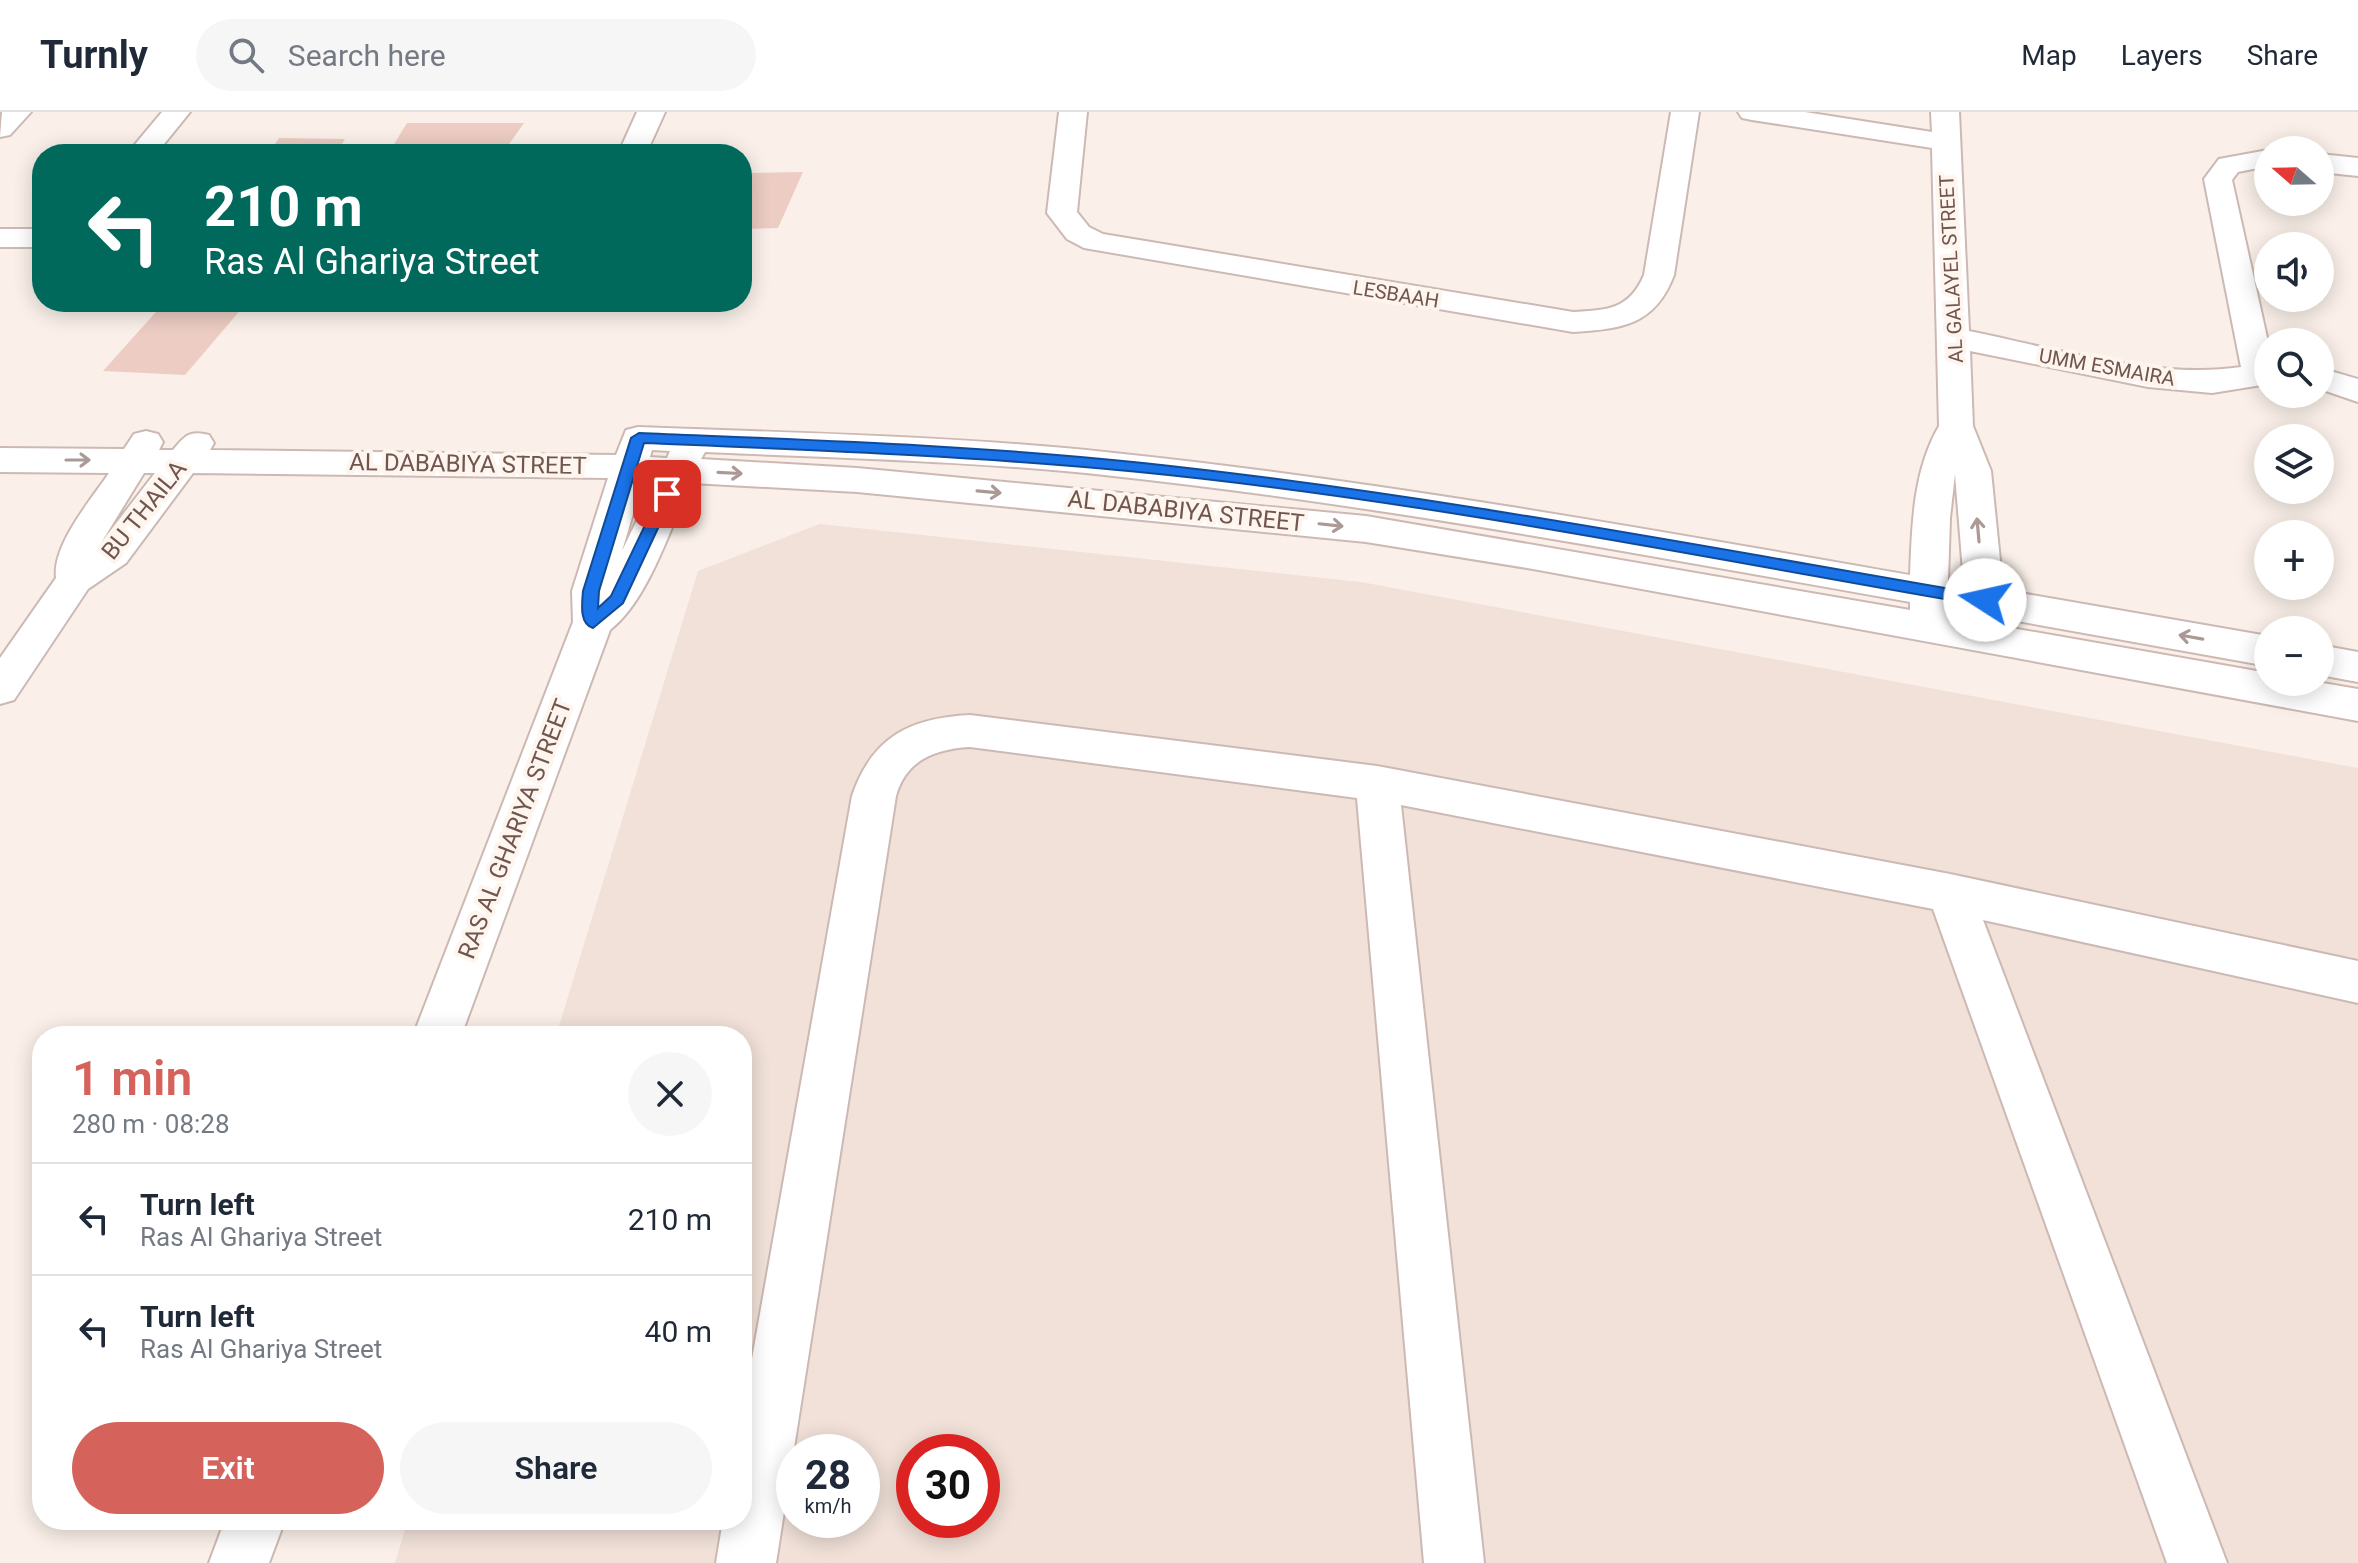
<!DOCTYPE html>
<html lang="en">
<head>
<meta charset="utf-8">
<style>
	:root { --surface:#fff; --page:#f6f6f7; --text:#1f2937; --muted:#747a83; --line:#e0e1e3; --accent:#d6625c }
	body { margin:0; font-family:Roboto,sans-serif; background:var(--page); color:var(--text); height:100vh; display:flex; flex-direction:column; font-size:30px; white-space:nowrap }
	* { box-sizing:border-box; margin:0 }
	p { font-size:26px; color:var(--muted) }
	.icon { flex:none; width:44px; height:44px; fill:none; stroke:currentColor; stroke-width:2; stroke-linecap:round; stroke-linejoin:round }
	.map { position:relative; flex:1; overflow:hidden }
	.drawer { position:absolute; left:32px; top:914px; width:720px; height:504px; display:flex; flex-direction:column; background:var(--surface); border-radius:32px; box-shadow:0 4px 20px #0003 }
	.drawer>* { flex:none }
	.top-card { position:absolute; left:32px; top:32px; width:720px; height:168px; border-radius:32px; box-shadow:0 4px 20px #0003; background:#00695c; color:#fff; overflow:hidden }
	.needle { width:52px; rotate:290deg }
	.tools { position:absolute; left:2254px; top:24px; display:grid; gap:16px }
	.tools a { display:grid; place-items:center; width:80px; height:80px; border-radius:50%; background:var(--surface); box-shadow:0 4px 20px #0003; font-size:40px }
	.speed { position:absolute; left:776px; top:1322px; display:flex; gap:16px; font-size:40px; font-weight:700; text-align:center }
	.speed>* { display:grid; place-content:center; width:104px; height:104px; border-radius:50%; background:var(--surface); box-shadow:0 4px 20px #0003; line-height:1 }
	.speed small { font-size:20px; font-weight:400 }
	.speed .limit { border:12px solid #d22; background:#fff; color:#111 }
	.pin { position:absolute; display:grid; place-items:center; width:68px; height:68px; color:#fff; margin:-34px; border-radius:16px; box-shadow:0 4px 12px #0006 }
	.me { position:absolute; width:88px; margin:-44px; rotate:280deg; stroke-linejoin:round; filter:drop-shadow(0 0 6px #0008) }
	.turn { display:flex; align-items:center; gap:28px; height:168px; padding:0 40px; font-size:36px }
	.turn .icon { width:104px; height:104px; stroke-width:2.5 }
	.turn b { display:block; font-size:56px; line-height:68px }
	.round { display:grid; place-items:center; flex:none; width:84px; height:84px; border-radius:42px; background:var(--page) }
	.overview { display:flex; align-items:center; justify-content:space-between; height:136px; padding:0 40px }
	h1 { font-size:48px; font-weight:600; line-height:60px; color:var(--accent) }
	.cta { display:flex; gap:16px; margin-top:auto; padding:16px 40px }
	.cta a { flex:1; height:92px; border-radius:48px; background:var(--accent); color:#fff; font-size:32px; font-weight:600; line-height:92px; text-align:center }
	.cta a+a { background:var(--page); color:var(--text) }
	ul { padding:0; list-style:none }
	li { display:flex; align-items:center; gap:24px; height:112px; padding:0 40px; border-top:2px solid var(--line) }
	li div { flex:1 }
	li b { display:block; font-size:30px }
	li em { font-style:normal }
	header { display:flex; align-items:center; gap:48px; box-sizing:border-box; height:112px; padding:0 40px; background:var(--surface); border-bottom:2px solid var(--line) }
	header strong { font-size:38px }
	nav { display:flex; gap:44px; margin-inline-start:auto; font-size:28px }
	.search { width:560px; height:72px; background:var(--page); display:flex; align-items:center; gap:20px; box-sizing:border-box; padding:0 28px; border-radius:44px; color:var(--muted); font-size:30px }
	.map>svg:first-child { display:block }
</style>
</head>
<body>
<header>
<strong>Turnly</strong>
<div class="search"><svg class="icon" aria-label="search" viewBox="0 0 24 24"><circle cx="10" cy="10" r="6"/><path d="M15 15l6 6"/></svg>Search here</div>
<nav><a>Map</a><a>Layers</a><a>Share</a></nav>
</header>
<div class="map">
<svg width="2358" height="1451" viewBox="0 0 2358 1451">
	<rect width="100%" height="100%" fill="#faf0e9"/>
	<path fill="#f1e1d8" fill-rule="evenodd" d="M820,412l541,58 997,186v795h-1963l13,-43h334v-484h-186l142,-465zM794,1340h68v68h-68zM914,1340h68v68h-68z"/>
	<g fill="#ecccc3">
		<path d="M407,11h117l-22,31h-114z"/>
		<path d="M279,26l66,1 -9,15h-68z"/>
		<path d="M803,60l-25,56 -36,1v-56z"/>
		<path d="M164,191l79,4 -58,68 -82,-4z"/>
	</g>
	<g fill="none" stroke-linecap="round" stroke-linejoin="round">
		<g stroke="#cdb9b3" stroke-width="4">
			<g id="minor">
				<path d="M2,0h29l-21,23 -10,2z"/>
				<path d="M162,0h28l-34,42h-29z"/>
				<path d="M637,0h28l-19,42h-28z"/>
				<path d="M1059,0h28l-10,100 12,15 14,7 470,78c34,-2 56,-2 71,-37l27,-163h28l-25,163c-19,50 -52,54 -101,57l-489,-84 -17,-9 -20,-26z"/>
				<path d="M1738,0h67l127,20 -1,-20h28l10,219c85,17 185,49 272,36l-37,-188 15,-20 49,-9h2l-2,16 -30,6 -6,8 36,162v42l-56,9 -64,-6 -178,-36 3,75 18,45 12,119 265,46v30l-262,-47v8l262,46v9h49l41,7v32l-825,-152 -167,-27 -509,-50 -166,-9c-21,45 -42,116 -81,147l-149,406h-48l160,-414 -1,-31 36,-113 -415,-5 -67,90 -38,26 -74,111 -14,4v-46l56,-80c-4,-33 35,-78 53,-105l-109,-1v-24l124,1 10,-15 12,-3 12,3 5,8 -4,8h14c12,-15 17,-20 36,-15l5,8 -4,7 406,5 10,-25 12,-3c159,6 318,9 476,26 267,28 532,76 796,122 2,-51 3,-104 29,-149l-7,-278 -180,-28 -10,-2zM652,338l18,1 -3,7 -17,-1zM705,340c136,6 273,9 408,24 268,29 532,79 797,126v8l-544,-94 -509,-48 -156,-9zM144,361h11l-54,70zM1955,362l9,110 -16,-3 2,-63zM643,368l13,1 -34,70zM1948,497l18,3 1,8 -19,-3z"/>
				<path d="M2320,42l38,4v18l-38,-4z"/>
				<rect x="0" y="117" width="42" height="18"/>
				<path d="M2320,256l38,11v23l-38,-13z"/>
				<path d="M2320,533l38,7v30l-38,-7z"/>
				<path d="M970,603l407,51 573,108 408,87v42l-375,-83 244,643h-60l-234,-654 -532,-104 83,758h-60l-67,-765 -387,-51c-35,2 -64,13 -74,49l-120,767h-60l7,-43h19v-105l110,-619c20,-59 58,-78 118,-81z"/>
				<path d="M225,1408h60l-16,43h-60z"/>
			</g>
		</g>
		<use href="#minor" fill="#fff" fill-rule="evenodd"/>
	</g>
	<defs><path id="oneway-shaft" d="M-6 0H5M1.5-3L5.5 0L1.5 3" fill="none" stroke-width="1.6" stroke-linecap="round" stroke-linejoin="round" transform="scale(2)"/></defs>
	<g stroke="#aa9995">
		<use href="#oneway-shaft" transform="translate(78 348)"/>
		<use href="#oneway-shaft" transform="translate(730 361) rotate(3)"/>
		<use href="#oneway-shaft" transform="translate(989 380) rotate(5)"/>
		<use href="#oneway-shaft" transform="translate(1331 413) rotate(6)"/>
		<use href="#oneway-shaft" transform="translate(1978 418) rotate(-95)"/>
		<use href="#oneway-shaft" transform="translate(2191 525) rotate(-170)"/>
	</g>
	<path fill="#1a73e8" stroke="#114b97" stroke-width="2" d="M639,321c168,7 336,12 504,30 282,30 562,84 842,132l8,5 -8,6c-281,-48 -562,-106 -846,-134 -164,-16 -329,-22 -495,-29l-45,148 -1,17 13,-12 51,-106 5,-1 7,5 -51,109 -30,25c-14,-4 -11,-25 -10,-37l48,-153z"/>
	<g text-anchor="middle" stroke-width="8" stroke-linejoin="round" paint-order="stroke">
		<g font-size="20" fill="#71554f" stroke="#fdf5ee">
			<text transform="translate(1951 157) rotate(-93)" y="7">AL GALAYEL STREET</text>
			<text transform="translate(1396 182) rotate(9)" y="7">LESBAAH</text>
			<text transform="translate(2107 255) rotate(10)" y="7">UMM ESMAIRA</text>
		</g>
		<g font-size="24" fill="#71554f" stroke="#fdf5ee">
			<text transform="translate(468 352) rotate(1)" y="8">AL DABABIYA STREET</text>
			<text transform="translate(144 398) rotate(-51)" y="8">BU THAILA</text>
			<text transform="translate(1186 399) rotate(6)" y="8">AL DABABIYA STREET</text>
			<text transform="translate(515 717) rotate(-69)" y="8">RAS AL GHARIYA STREET</text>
		</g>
	</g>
</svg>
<div class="tools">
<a><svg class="needle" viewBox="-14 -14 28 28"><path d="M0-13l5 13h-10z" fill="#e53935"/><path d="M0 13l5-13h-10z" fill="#747a83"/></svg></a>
<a><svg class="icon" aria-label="sound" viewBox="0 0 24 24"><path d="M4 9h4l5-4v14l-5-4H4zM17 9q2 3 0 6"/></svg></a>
<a><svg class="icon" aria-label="search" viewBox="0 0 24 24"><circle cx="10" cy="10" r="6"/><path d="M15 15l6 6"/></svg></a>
<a><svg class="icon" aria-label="layers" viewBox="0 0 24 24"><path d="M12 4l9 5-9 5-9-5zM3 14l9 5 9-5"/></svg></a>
<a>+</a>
<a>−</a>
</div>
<div class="speed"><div>28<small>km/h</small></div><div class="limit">30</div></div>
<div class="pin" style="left:667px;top:382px;background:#d93025"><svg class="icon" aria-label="arrive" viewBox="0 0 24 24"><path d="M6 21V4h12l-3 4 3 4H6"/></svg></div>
<svg class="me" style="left:1985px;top:488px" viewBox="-20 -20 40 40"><circle r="19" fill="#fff"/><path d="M0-13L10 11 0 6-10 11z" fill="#1a73e8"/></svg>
<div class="top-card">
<div class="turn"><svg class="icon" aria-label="left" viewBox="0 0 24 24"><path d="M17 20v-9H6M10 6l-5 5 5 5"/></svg><div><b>210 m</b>Ras Al Ghariya Street</div></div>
</div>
<section class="drawer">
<div class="overview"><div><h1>1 min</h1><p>280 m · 08:28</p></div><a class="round"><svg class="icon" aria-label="close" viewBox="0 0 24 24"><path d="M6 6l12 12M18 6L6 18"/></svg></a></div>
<ul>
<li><svg class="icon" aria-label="left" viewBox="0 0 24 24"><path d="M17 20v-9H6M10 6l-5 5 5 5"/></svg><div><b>Turn left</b><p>Ras Al Ghariya Street</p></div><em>210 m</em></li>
<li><svg class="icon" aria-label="left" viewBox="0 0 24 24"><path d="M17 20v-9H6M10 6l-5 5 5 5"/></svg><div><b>Turn left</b><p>Ras Al Ghariya Street</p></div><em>40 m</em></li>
</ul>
<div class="cta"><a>Exit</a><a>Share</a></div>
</section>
</div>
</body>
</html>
